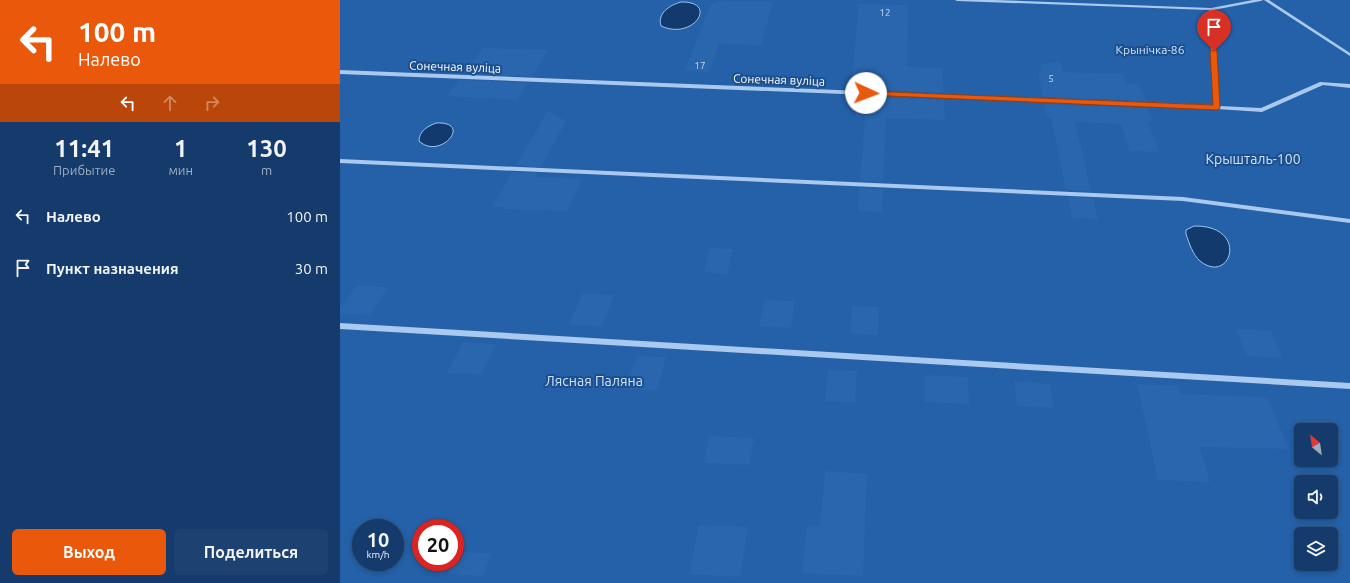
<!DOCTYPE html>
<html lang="ru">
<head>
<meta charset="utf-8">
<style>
	:root { --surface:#143b6b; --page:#1d4271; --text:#f1f3f6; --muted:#9dadc1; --line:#33557e; --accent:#ea580c }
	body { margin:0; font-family:Ubuntu,sans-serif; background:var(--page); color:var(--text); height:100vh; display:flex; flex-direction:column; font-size:15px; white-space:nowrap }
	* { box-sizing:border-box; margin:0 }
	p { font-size:13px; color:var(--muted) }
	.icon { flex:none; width:22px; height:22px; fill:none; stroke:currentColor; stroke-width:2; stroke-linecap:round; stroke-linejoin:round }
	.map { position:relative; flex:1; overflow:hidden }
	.details { display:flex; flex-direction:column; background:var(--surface); width:340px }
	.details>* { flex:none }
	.top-card { background:#ea580c; color:#fff; overflow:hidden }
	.needle { width:26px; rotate:331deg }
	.fabs { position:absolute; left:954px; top:423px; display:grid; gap:8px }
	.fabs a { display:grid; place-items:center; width:44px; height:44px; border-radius:6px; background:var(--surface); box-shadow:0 2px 6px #0003,0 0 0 1px var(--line); font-size:20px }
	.speed { position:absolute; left:12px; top:519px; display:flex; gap:8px; font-size:20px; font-weight:700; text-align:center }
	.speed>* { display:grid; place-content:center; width:52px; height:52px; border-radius:50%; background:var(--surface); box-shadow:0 2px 6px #0003,0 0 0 1px var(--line); line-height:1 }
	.speed small { font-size:10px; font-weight:400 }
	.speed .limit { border:6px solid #d22; background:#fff; color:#111 }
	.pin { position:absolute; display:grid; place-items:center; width:34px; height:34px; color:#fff; margin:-41px -17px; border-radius:50% 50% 50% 0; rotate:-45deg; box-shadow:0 0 4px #0007 }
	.pin .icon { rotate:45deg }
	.me { position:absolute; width:44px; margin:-22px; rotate:92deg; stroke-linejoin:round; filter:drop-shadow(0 0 3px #0008) }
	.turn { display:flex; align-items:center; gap:14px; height:84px; padding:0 12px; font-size:18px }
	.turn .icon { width:52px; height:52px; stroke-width:2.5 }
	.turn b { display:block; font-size:28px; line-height:34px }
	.lanes { display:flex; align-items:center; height:38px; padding:0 12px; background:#0003; justify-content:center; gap:20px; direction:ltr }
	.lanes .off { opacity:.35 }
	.eta { display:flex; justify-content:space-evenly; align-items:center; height:68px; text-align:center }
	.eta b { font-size:24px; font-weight:600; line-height:28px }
	.primary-button { display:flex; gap:8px; margin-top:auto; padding:8px 12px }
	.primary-button a { flex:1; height:46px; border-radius:6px; background:var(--accent); color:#fff; font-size:16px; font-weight:600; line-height:46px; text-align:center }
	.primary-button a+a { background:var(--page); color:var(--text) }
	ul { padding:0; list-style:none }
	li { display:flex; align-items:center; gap:12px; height:52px; padding:0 12px }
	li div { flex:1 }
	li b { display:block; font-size:15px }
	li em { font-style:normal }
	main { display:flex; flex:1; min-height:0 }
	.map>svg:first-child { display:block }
</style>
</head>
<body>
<main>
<section class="details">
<div class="top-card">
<div class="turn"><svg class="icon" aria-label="left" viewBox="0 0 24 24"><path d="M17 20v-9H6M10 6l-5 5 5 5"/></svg><div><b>100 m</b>Налево</div></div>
<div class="lanes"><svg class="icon" aria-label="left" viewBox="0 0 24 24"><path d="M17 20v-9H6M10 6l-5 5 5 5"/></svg><svg class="icon off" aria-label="ahead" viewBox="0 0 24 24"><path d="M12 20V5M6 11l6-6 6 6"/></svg><svg class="icon off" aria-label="right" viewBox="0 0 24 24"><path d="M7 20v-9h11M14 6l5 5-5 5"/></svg></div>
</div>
<div class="eta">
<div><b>11:41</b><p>Прибытие</p></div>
<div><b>1</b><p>мин</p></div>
<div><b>130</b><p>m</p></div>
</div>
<ul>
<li><svg class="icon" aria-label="left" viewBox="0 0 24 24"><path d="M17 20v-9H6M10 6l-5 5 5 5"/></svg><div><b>Налево</b></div><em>100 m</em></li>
<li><svg class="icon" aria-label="arrive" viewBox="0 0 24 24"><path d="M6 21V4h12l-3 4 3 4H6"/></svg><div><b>Пункт назначения</b></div><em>30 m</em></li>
</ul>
<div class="primary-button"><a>Выход</a><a>Поделиться</a></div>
</section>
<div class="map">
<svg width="1010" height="583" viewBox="0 0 1010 583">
	<rect width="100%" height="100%" fill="#1b4f8f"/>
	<path fill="#2461a8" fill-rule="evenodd" d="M0,0h1010v583h-1010zM961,430h30v30h-30zM961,482h30v30h-30zM21,528h34v34h-34zM81,528h34v34h-34zM961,534h30v30h-30z"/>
	<g fill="#123a6d" stroke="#9cc4f0">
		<path d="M341,2c38,-1 13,39 -20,24 -4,-13 9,-21 20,-24z"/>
		<path d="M96,123c38,-2 4,38 -17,18 0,-10 9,-15 17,-18z"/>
		<path d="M854,226c56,-1 37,60 6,35 -7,-6 -11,-18 -14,-27v-4z"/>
	</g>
	<g fill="#2a66ad">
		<path d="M376,1l57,1 -12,43 -42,-1 -10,28 -24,-1 26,-68 4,1z"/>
		<path d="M519,4l49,1 -1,62 35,1 2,25 -85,-4 1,-11h-8z"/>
		<path d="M143,48l65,2 -16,26 -68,-3z"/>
		<path d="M720,61l3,11 60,2 3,9 13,1 7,17 -103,-4 -5,-25h3l-1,-7z"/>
		<path d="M119,80l69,3 -11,17 -70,-4z"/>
		<path d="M518,96l86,4 1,20 -59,-2 -3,64 -23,-1 5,-64h-9z"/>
		<path d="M704,104l104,4 5,13h-5l11,31 -29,-1 -9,-27 -46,-2 16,69 -25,-1 -15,-72h-4z"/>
		<path d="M208,111l18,10 -25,46 -25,-2z"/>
		<path d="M172,172l25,1 -2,4 47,2 -15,32 -64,-2 1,-2h-12z"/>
		<path d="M519,188l24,1 -1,23 -24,-1z"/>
		<path d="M728,197l25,1 5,21 -26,-1z"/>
		<path d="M370,248l23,1 -6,25 -23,-2z"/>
		<path d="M16,286l32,1 -18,28 -30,-2v-4z"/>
		<path d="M242,294l32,1 -12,31 -33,-1z"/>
		<path d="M425,300l30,1 -4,27 -32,-2z"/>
		<path d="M512,306l27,1 -1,28 -28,-2z"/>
		<path d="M896,329l35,2 11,27 -36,-2z"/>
		<path d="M123,342l33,2 -15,30 -34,-1z"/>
		<path d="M297,356l29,1 -9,33 -31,-1z"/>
		<path d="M488,370l29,1 -2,31 -30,-1z"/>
		<path d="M585,375l43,2 1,27 -44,-2z"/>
		<path d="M674,381l36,3 4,24 -37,-2z"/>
		<path d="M797,384l40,2 3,8 87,3 22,52 -89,-2 10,35 -52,-2z"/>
		<path d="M369,436l45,2 -5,27 -45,-2z"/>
		<path d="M485,471l42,3 -4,102 -61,-3 5,-48 13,1z"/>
		<path d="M359,525l49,2 -8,50 -51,-3z"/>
		<path d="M118,552l34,1 -9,23 -35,-2 5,-12h2z"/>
	</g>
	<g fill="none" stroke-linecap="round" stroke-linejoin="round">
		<g fill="#a9c9ee" fill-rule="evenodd">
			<path d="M615,0h40l216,8 42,-8h10l-2,1 -48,9 7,96 41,2 59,-26 30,2v4l-27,-3 -61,27 -45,-3 -877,-35v-4l874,35 -5,-95 -252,-9z"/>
			<path d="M924,0h5l81,53v3z"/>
			<path d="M0,159l843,38 167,22v4l-167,-22 -843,-38z"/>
			<path d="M0,323l1010,60v6l-1010,-60z"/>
		</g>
	</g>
	<path fill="#ea580c" stroke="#983908" d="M874,49l3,2 3,57 -3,2 -351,-15 -3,-2 3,-2 347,14 -3,-54z"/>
	<g text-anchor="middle" stroke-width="4" stroke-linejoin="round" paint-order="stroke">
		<g font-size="10" fill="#cad9ea">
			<text x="545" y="16">12</text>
			<text x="360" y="69">17</text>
			<text x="711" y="82">5</text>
		</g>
		<g font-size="12" fill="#cfe3fa" stroke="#1b4f8f">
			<text x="810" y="54">Крынічка-86</text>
		</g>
		<g font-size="12" fill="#fff" stroke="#1b4f8f">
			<text transform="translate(115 67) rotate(2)" y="4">Сонечная вуліца</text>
			<text transform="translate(439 80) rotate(2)" y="4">Сонечная вуліца</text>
		</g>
		<g font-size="14" fill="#cfe3fa" stroke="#1b4f8f">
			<text x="913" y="164">Крышталь-100</text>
			<text x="254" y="386">Лясная Паляна</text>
		</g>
	</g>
</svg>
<div class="fabs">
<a><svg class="needle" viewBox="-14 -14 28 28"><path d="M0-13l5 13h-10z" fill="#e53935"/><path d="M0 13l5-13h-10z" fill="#9dadc1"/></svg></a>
<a><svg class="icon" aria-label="sound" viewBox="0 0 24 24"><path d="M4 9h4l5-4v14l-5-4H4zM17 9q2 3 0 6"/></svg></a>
<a><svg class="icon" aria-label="layers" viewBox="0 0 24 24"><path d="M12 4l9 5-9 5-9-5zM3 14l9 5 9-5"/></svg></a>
</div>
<div class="speed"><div>10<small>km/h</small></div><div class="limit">20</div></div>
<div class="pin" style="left:874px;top:51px;background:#d93025"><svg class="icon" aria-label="arrive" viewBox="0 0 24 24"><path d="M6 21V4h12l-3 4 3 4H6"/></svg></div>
<svg class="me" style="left:526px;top:93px" viewBox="-20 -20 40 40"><circle r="19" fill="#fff"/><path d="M0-13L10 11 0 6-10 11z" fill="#ea580c"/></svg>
</div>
</main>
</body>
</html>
